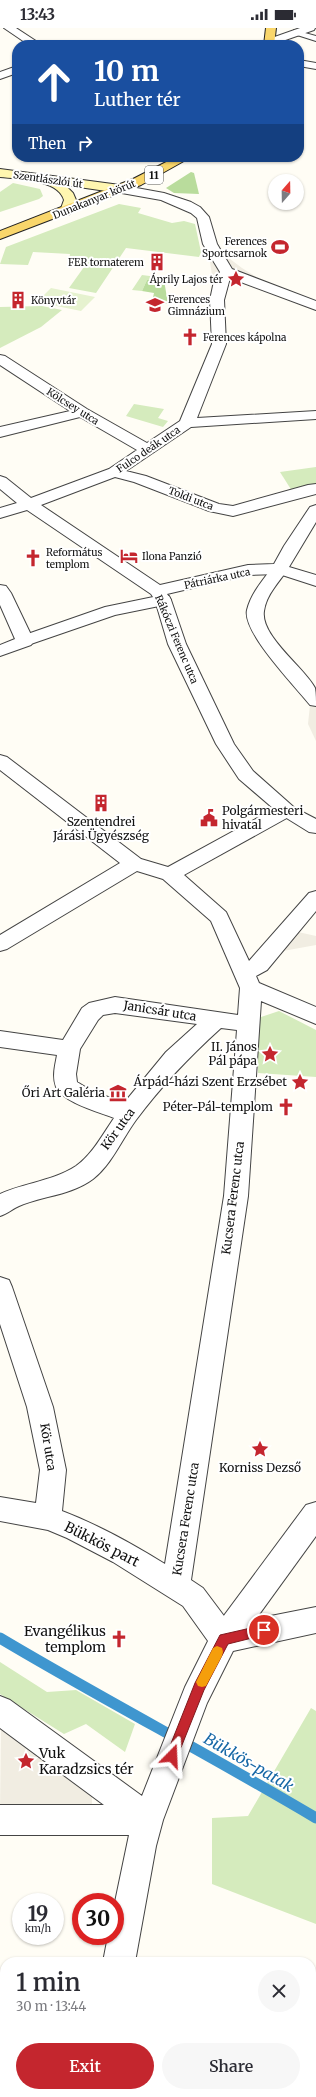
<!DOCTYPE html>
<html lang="en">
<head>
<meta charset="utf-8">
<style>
	:root { --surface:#fff; --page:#f7f7f7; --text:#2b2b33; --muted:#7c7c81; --accent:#c4262e }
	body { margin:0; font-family:Merriweather,serif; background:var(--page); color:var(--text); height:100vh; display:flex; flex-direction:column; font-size:15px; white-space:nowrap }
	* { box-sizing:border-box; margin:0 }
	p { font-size:13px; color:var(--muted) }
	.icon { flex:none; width:22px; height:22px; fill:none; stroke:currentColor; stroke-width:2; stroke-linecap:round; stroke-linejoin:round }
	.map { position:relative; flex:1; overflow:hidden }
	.details { position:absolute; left:0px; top:1929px; width:316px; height:140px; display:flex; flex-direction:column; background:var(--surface); border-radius:16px 16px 0 0; box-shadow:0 1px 3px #0004 }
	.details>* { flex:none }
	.guide { position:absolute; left:12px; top:12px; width:292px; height:122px; border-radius:16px; box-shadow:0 1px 3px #0004; background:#1a4fa0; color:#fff; overflow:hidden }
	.needle { width:26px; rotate:20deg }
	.fabs { position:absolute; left:268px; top:146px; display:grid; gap:8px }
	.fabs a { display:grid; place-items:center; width:36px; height:36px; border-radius:50%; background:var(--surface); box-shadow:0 1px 3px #0004; font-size:20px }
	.speed { position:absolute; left:12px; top:1865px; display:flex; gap:8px; font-size:20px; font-weight:700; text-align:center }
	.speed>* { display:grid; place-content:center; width:52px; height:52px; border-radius:50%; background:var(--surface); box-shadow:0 1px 3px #0004; line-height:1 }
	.speed small { font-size:10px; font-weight:400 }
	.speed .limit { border:6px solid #d22; background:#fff; color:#111 }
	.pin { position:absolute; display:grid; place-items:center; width:34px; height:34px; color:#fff; margin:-17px; border:2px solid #fff; border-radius:50%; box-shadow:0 1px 4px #0007 }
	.me { position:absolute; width:44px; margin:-22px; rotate:21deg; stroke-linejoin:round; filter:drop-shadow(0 0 3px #0008) }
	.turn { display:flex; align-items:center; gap:14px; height:84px; padding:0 16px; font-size:18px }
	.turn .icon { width:52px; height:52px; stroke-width:2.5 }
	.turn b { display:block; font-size:28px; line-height:34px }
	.then { display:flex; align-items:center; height:38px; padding:0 16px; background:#0003; gap:8px; font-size:15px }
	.round { display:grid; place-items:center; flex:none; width:42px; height:42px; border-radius:21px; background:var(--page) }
	.overview { display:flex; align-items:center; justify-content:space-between; height:68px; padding:0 16px }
	h1 { font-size:24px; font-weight:600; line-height:30px }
	.action { display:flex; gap:8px; margin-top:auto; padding:8px 16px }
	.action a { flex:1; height:46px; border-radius:24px; background:var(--accent); color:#fff; font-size:16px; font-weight:600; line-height:46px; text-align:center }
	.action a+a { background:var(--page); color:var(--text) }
	.status { display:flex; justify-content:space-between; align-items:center; height:28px; padding:0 20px; background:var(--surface); direction:ltr }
	.status svg { height:11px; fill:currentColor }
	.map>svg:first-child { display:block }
</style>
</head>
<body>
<div class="status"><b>13:43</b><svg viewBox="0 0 49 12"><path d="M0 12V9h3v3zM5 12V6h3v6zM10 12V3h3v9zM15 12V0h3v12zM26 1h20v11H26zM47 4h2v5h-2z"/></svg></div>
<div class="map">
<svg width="316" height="2069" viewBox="0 0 316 2069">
	<rect width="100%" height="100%" fill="#fffdf5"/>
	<g fill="#d5ebbd">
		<path d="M13,155l27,6 3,7 -4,3 -39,13v-20z"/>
		<path d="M119,176l22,4 -3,5 34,10 12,-2 11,3 6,28 -2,5 -73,-9 -30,45 -27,-5 15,-21h-16l2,-13 -37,-2 -5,13 -28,-1 6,-17z"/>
		<path d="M142,247l23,3 -1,2h-17l-5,11 -10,-1z"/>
		<path d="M42,278l20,4 -21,17 -41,21v-41z"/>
		<path d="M134,376l30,5 -6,9 10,3 -5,6 -37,-11z"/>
		<path d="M316,439v18l-24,6 -12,-19z"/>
		<path d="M279,983l37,19v47l-58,-4v-55z"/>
		<path d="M0,1634l47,30 29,-2 59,34 -10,28 -39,-28 -22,10 -64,-40z"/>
		<path d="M311,1680l5,3v213l-104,-40v-66l36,-2z"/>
	</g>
	<g fill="#b9dc9c">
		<path d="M191,144l3,1 5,21 -25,-1 -8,-5z"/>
		<path d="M147,252h17l4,24 -16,-2 2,-9 -12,-2z"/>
	</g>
	<path fill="#e6f2cf" d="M51,260l44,9 -14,14 -44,-9z"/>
	<g fill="#f1ede2">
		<path d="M230,231l12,9 24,15 -31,-1 -9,3 -11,10 -5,-33z"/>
		<path d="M316,673v40l-8,-17 2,-19z"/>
		<path d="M298,904l18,4v9l-33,6z"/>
		<path d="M1,1696l91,64v26l-92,-1z"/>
	</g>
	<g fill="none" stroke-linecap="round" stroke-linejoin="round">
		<path stroke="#3f96cf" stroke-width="11" d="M0,1610c104,62 212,118 316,180"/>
		<g stroke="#444" stroke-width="2">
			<path id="service" d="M294,2l22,6v5l-22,-7z"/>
		</g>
		<g stroke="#444" stroke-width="2">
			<g id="pedestrian">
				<path d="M280,536l6,1 2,4c-9,13 -22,26 -24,42 -4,25 41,57 51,77 1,5 1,13 1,18l-6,-1c-15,-19 -68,-73 -63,-95 4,-17 17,-31 27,-45z"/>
				<path d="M163,567l6,1 2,4 -2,4 -54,11 -90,31 -6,-1 -3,-4 3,-4 86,-30z"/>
				<path d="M287,776l29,15v14l-7,-1 -29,-18 -3,-4 3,-4z"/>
				<path d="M316,1474v34l-82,113 -10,4 -10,-4 -4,-10 4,-10 92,-124z"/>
			</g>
		</g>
		<g stroke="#444" stroke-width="2">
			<g id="minor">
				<path d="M4,0h12l26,17h-13z"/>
				<path d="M300,0h15l-1,2 -40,14 -5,1 -4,-3 1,-2z"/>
				<path d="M299,32l17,3v6l-17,-3z"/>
				<path d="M17,38v7l-17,6v-7z"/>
				<path d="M120,157l44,8 27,9 9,5 9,10 8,27 15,25 84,32v9l-86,-32 -6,22 2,44 -29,74 119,-7v8l-125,8 -65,44 20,5 73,28 14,2 75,-21 8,-1v10l-83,22 -24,-5 -75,-29 -19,-5 -74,28 119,80 88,-20 26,-1 10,-18 26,-39 6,-2v17l-27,45 27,8v11l-37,-12 -31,1 -81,19 4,6 15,44 48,100 19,27 44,39 -3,4 -110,61 42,37 23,49 60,-68 7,-2v20l-49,59 -11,6 3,7 57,24v17l-55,-23 -13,195 -57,384 12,8 27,36 86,-17v26l-83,18 -26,52 -44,117 -7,26 -21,116h-32l5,-26h7v-34l14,-67h-129v-30h104l-104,-77v-32l10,4 132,96 43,-109 23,-46 -25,-35 -70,-44 -46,-24 -19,-8 -48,-9v-24l36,6 4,-33 -13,-63 -27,-83v-47l9,3 3,7 41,120 13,63 -4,41c37,14 70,33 103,53l59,-368 13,-166 -16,-2c-32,29 -59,57 -85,92 -14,19 -24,44 -43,59 -21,16 -51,17 -74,27 -7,3 -12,8 -19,10v-22c24,-11 53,-13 76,-28 16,-11 27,-32 38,-48 -15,-6 -52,-16 -58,-31 -4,-11 -1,-21 1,-32l-57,-8v-16l63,9 19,-32 7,-5 26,-6 123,18 2,-27 -29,-67 -48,-42 -26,-8 -130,78 -7,2v-16l120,-72 -120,-93v-15l7,2 134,102 27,8 106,-58 -35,-30 -23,-35 -48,-100 -13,-44 -4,-6 -124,-84 -27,8v-10l17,-5 -17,-14v-13l6,2 25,20 78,-29 28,-19 -57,-33 -80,20v-10l70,-16 -70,-46v-10l5,1 82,53 60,34 33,-22 32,-77 -2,-44 4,-19 6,-9 -17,-28 -6,-26 -6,-5 -30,-13 -45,-8 -2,-3 2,-3zM115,985l82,11 -31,28 -42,51 -32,-12 -15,-9 -1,-8 4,-25 18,-29 5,-5z"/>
				<path d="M0,557l6,1 5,7 23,48 -3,4 -31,11v-11l15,-6 -15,-34z"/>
				<path d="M5,2039v25h13l-4,5h-14v-29z"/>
				<path d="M77,2064h34l-1,5h-34z"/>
			</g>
		</g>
		<g stroke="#333" stroke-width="2">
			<path id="secondary" d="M0,141l120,16 6,4 -6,4 -55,-8 8,8 3,7 -6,14 -4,1 -6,-4 4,-11c-6,-21 -46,-21 -64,-23z"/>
		</g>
		<g stroke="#222" stroke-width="2">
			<g id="primary">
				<path d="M266,0h10l-2,17h-10z"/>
				<path d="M176,129h15l-50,28 -141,54v-8l133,-52z"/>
			</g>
		</g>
		<use href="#service" fill="#fff" fill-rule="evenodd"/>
		<use href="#pedestrian" fill="#fff" fill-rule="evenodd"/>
		<use href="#minor" fill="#fff" fill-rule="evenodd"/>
		<use href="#secondary" fill="#fff6b0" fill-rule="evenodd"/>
		<use href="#primary" fill="#f9d66b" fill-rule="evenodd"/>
	</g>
	<path fill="#c4262e" stroke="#7f191e" d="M264,1597l4,1 2,4 -2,4 -40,10 -24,46 -28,70 -4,2 -4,-2 -2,-4 29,-73 25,-48z"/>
	<path fill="#f59e0b" d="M217,1618l5,2 1,4 -1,4 -16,30 -4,1 -4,-1 -2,-4 17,-34z"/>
	<defs>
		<g id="stadium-bare" transform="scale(1.38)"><path d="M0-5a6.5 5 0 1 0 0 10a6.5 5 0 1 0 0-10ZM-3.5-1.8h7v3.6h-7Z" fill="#c4262e" stroke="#fff" stroke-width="2.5" paint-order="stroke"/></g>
		<g id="building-bare" transform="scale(1.38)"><path d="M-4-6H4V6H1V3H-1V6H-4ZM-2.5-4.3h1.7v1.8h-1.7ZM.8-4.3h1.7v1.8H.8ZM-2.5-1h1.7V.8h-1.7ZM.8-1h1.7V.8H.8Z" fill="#c4262e" stroke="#fff" stroke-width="2.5" paint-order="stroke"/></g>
		<g id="sight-bare" transform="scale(1.38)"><path d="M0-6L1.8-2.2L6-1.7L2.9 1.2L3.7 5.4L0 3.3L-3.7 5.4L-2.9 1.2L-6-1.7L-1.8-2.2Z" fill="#c4262e" stroke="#fff" stroke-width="2.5" paint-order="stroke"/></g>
		<g id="school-bare" transform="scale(1.38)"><path d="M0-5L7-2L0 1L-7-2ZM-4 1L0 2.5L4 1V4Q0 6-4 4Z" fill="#c4262e" stroke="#fff" stroke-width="2.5" paint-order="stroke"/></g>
		<g id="church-bare" transform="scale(1.38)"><path d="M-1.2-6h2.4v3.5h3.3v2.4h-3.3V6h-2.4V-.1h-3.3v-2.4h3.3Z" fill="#c4262e" stroke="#fff" stroke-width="2.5" paint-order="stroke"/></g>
		<g id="hotel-bare" transform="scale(1.38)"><path d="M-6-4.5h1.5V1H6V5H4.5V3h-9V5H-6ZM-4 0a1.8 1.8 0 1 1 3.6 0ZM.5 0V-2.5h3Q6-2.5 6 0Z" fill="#c4262e" stroke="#fff" stroke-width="2.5" paint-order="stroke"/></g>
		<g id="civic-bare" transform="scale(1.38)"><path d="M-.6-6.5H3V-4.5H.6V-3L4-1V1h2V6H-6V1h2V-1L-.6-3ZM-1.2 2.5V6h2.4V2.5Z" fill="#c4262e" stroke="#fff" stroke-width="2.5" paint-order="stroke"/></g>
		<g id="museum-bare" transform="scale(1.38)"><path d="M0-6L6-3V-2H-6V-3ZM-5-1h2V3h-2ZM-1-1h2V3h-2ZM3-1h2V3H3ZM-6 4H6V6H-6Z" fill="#c4262e" stroke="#fff" stroke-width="2.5" paint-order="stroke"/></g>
	</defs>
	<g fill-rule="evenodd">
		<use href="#stadium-bare" x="280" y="219"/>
		<use href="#building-bare" x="157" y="234"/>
		<use href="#sight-bare" x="236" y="251"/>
		<use href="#building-bare" x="18" y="272"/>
		<use href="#school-bare" x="155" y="277"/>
		<use href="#church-bare" x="190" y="309"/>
		<use href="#hotel-bare" x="129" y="528"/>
		<use href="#church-bare" x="33" y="530"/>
		<use href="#building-bare" x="101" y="775"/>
		<use href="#civic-bare" x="209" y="790"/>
		<use href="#sight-bare" x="270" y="1026"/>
		<use href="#sight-bare" x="300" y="1054"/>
		<use href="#museum-bare" x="118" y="1065"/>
		<use href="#church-bare" x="286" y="1079"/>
		<use href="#sight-bare" x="260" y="1421"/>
		<use href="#church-bare" x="119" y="1611"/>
		<use href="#sight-bare" x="26" y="1733"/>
	</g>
	<g text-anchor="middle" stroke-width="4" stroke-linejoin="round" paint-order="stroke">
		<g font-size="10" fill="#111" stroke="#fff">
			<text transform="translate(48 151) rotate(8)" y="4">Szentlászlói út</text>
			<text transform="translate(94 171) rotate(-22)" y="4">Dunakanyar körút</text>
			<text transform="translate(73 378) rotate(32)" y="4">Kölcsey utca</text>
			<text transform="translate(148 421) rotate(-34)" y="4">Fulco deák utca</text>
			<text transform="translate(191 470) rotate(21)" y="4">Toldi utca</text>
			<text transform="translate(217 550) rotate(-12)" y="4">Pátriárka utca</text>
			<text transform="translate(177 611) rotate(67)" y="4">Rákóczi Ferenc utca</text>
		</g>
		<g font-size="10" fill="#111" stroke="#fff" text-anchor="start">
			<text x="267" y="217" text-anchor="end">Ferences<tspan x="267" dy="12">Sportcsarnok</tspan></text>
			<text x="144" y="238" text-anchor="end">FER tornaterem</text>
			<text x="223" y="255" text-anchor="end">Áprily Lajos tér</text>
			<text x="168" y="275">Ferences<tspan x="168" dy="12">Gimnázium</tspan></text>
			<text x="31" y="276">Könyvtár</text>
			<text x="203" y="313">Ferences kápolna</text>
			<text x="46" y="528">Református<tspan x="46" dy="12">templom</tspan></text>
			<text x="142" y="532">Ilona Panzió</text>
		</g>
		<rect fill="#fff" stroke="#585858" stroke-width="1" x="145" y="138" width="18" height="18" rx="3"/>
		<g font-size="11" font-weight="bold" fill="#111">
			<text x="154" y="151">11</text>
		</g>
		<g font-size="12" fill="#111" stroke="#fff" text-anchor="end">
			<text x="222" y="787" text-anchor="start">Polgármesteri<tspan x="222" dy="14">hivatal</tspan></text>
			<text x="101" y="798" text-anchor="middle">Szentendrei<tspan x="101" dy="14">Járási Ügyészség</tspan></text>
			<text x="257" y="1023">II. János<tspan x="257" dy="14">Pál pápa</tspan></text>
			<text x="287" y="1058">Árpád-házi Szent Erzsébet</text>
			<text x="105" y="1069">Őri Art Galéria</text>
			<text x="273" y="1083">Péter-Pál-templom</text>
			<text x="260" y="1444" text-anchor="middle">Korniss Dezső</text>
		</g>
		<g font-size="12" fill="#111" stroke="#fff">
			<text transform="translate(160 983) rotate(9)" y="4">Janicsár utca</text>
			<text transform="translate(118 1101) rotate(-54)" y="4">Kör utca</text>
			<text transform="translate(233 1170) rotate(-83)" y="4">Kucsera Ferenc utca</text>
			<text transform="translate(48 1419) rotate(81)" y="4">Kör utca</text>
			<text transform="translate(186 1491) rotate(-81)" y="4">Kucsera Ferenc utca</text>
		</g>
		<g font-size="14" fill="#111" stroke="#fff">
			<text transform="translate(102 1516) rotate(27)" y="5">Bükkös part</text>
		</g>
		<g font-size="14" fill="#111" stroke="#fff" text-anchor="end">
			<text x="106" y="1608">Evangélikus<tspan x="106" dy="16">templom</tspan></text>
			<text x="39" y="1730" text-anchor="start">Vuk<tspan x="39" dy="16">Karadzsics tér</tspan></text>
		</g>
		<g font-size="16" font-style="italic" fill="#1768a6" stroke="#fff">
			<text transform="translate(249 1734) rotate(30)" y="6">Bükkös-patak</text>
		</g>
	</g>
</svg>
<div class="fabs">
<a><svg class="needle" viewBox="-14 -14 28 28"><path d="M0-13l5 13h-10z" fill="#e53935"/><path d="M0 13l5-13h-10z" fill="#7c7c81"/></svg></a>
</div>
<div class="speed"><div>19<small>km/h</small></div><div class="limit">30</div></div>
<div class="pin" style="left:264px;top:1602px;background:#d93025"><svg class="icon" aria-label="arrive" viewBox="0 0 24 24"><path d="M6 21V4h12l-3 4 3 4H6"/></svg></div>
<svg class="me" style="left:172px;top:1728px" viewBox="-20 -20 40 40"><path d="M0-17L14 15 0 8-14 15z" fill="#c4262e" stroke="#fff" stroke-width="4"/></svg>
<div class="guide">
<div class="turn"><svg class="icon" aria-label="ahead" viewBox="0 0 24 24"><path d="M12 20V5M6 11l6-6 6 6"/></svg><div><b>10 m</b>Luther tér</div></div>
<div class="then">Then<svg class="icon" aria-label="right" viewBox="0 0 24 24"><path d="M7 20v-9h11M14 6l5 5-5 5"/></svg></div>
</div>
<section class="details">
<div class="overview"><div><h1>1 min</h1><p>30 m · 13:44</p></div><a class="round"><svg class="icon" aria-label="close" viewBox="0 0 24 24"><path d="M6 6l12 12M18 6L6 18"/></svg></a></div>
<div class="action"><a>Exit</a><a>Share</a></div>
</section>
</div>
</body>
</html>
